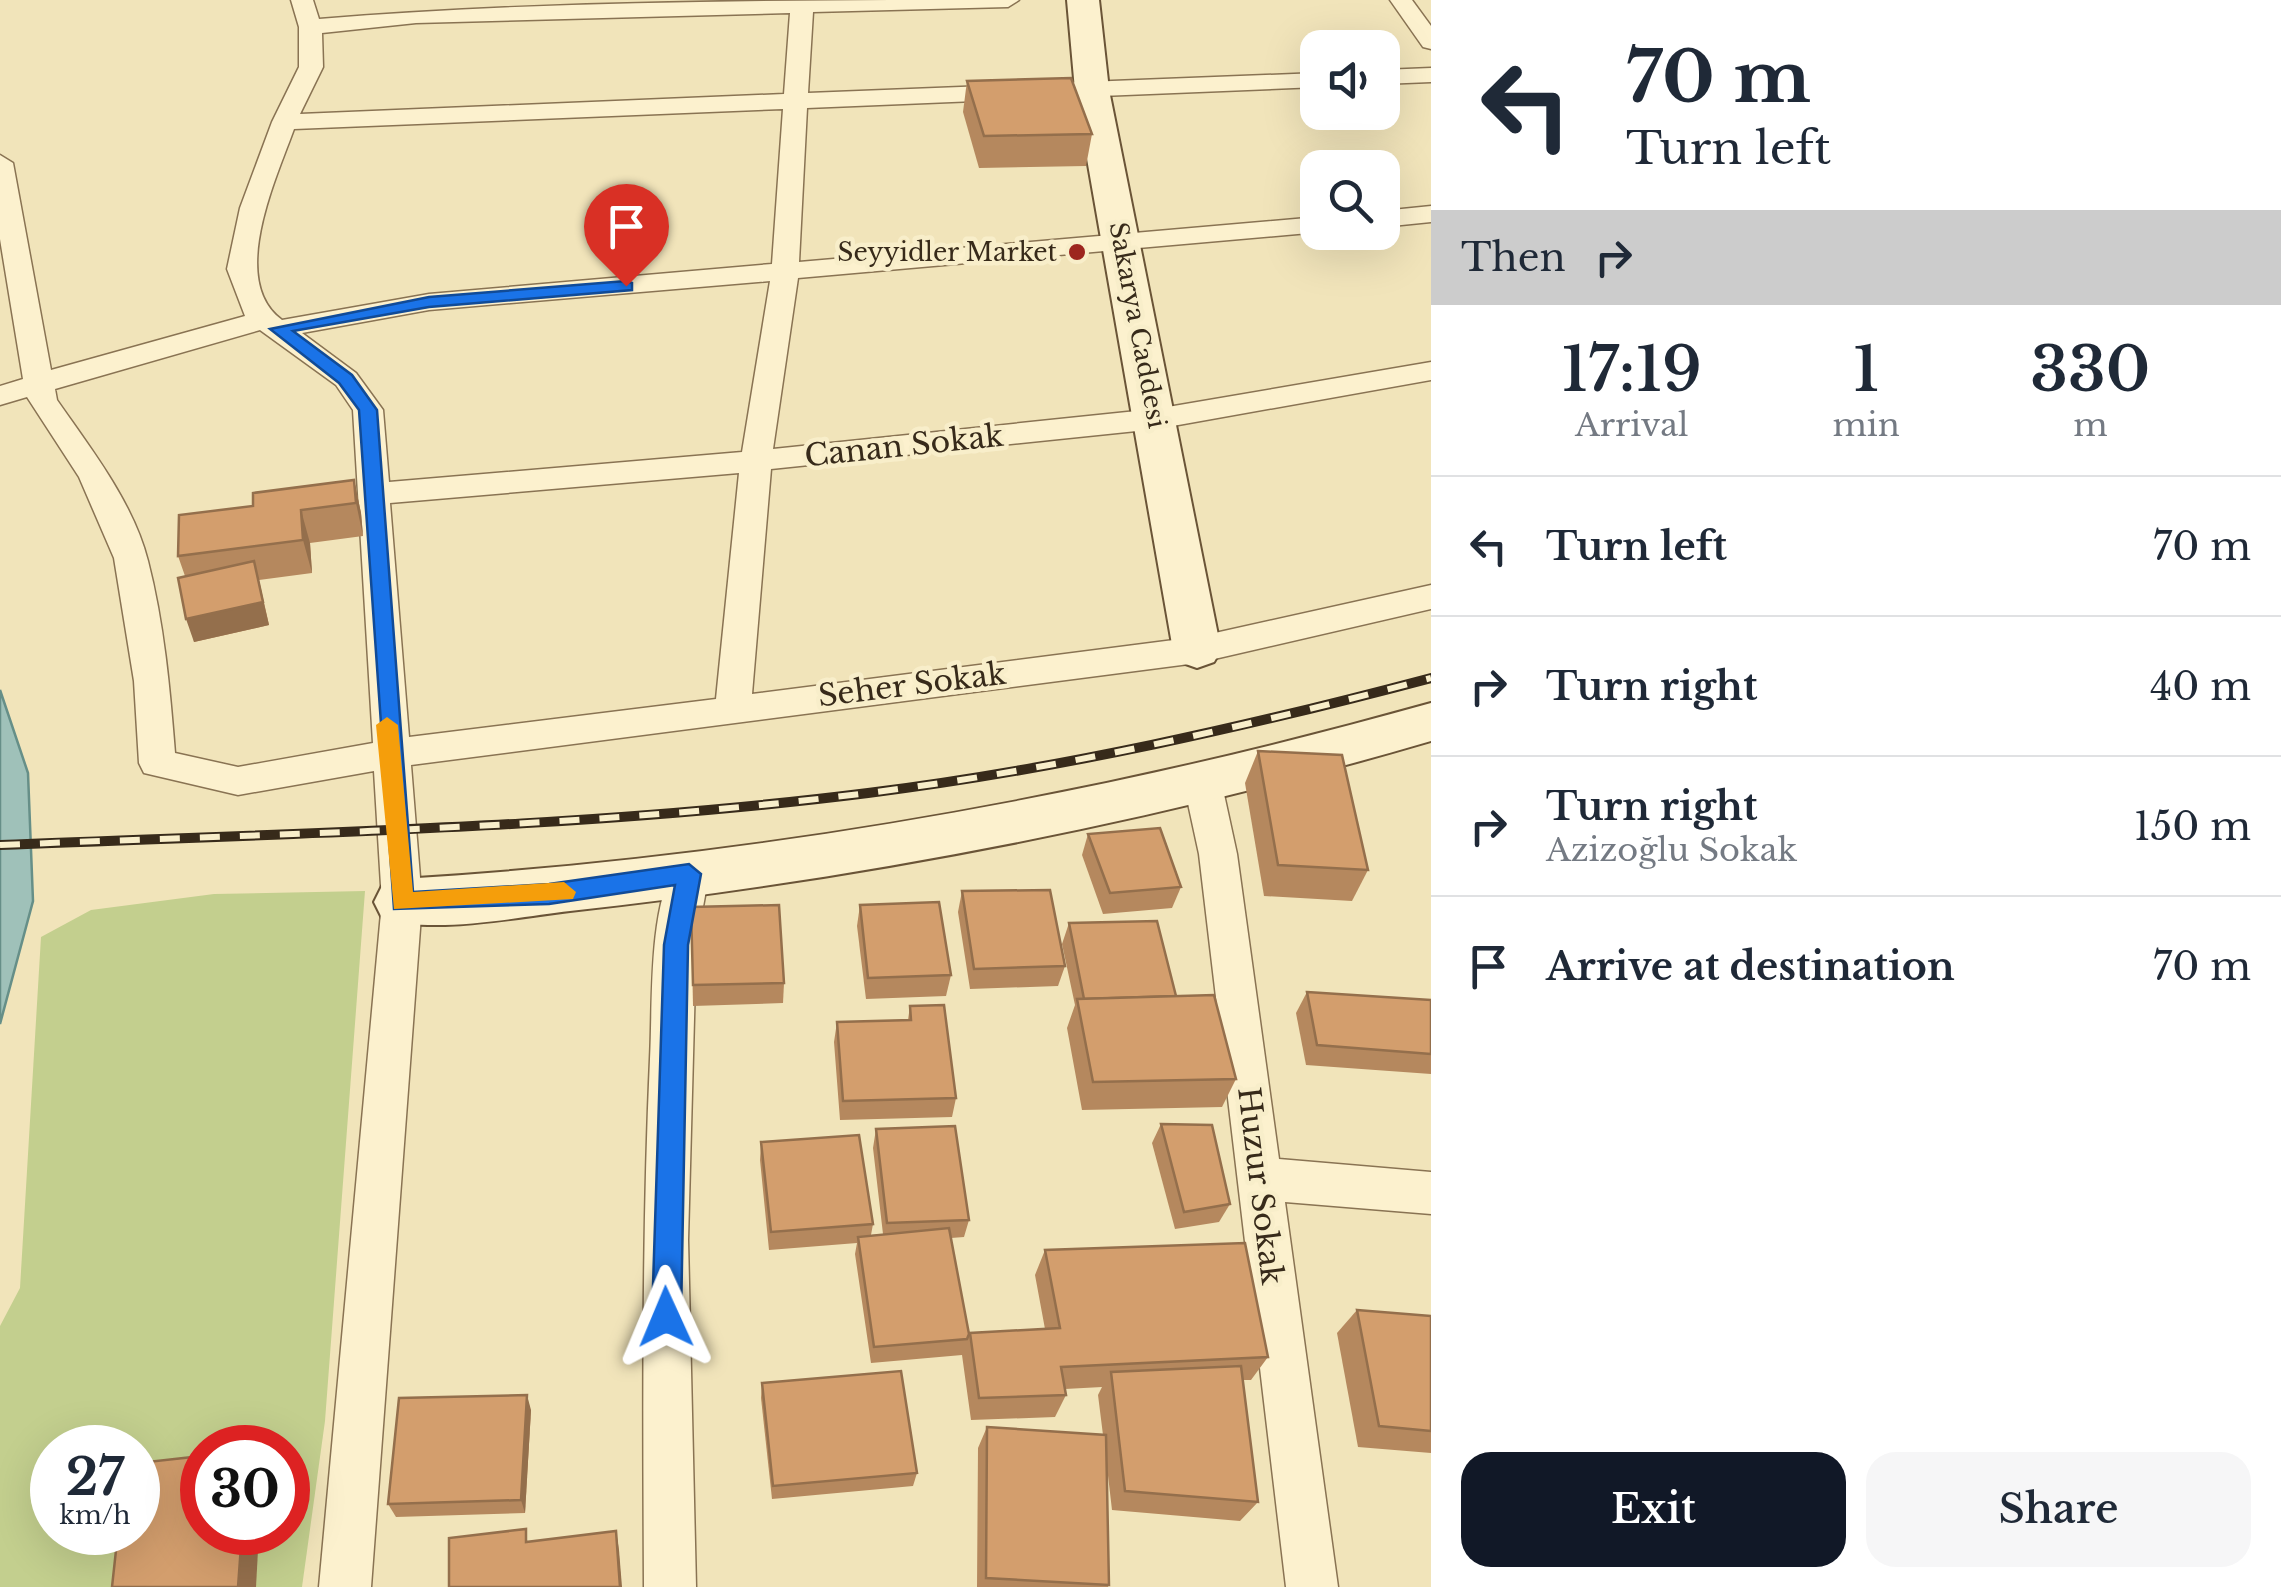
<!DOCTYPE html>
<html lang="en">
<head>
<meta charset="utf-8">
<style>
	:root { --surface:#fff; --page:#f6f6f7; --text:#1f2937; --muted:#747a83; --line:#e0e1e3; --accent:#111827 }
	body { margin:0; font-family:"Libre Baskerville",serif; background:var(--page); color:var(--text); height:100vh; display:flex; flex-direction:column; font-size:38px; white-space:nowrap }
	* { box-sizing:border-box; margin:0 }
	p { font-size:32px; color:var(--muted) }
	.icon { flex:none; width:55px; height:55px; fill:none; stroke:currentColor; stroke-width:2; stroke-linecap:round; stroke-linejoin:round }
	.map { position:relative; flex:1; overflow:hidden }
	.details { display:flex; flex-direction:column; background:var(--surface); width:850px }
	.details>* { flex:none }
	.hud { background:#fff; color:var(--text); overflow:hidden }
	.controls { position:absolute; left:1300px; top:30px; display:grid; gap:20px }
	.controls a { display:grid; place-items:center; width:100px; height:100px; border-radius:20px; background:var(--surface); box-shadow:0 10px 40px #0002; font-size:50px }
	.speed { position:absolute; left:30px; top:1425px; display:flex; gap:20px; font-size:50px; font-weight:700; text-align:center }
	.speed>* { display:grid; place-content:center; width:130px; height:130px; border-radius:50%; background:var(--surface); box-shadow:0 10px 40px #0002; line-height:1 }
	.speed small { font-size:25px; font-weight:400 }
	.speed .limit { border:15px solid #d22; background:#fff; color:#111 }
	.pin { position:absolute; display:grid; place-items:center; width:85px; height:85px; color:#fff; margin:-102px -42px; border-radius:50% 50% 50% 0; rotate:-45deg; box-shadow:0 0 10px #0007 }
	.pin .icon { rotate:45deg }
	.me { position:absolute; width:110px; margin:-55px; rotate:359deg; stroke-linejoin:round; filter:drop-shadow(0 0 8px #0008) }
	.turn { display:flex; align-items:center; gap:35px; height:210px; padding:0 30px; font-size:45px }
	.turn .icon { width:130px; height:130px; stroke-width:2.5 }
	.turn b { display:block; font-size:70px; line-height:85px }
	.then { display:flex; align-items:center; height:95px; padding:0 30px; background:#0003; gap:20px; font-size:38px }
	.eta { display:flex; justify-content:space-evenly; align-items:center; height:170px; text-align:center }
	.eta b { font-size:60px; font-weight:600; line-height:70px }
	.primary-button { display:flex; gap:20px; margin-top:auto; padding:20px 30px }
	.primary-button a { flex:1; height:115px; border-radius:30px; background:var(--accent); color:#fff; font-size:40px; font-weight:600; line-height:115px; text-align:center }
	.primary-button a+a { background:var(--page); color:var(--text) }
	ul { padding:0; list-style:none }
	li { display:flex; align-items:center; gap:30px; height:140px; padding:0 30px; border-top:2px solid var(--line) }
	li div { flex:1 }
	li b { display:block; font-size:38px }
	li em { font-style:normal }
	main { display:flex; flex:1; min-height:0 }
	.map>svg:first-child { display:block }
</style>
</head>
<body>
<main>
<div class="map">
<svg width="1431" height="1587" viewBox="0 0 1431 1587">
	<rect width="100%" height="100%" fill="#f1e4ba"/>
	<path fill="#c3cf8e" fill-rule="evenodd" d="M365,891l-40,530 -23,166h-302v-261l20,-38 21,-351 50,-27 123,-16zM52,1448h86v84h-86zM202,1448h86v84h-86z"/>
	<path fill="#9fc1b9" stroke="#668f88" stroke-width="2.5" d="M0,690l28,83 5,128 -33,123z"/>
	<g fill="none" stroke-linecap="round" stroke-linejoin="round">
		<g stroke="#897353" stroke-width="3">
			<g id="street">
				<path d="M291,0h22l6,19c232,-19 467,-19 700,-19l-11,7 -195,5 -5,81 510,-20v14l-511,21 -8,154 519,-45 2,15 -522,46 -25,171 383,-40 275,-47v18l-275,49 -385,40 -19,225 445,-57 234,-52v24l-234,54 -786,102 11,137 -51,685h-52l63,-685 -8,-131 -136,24 -94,-22 -5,-10 -5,-82 -20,-123 -35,-81 -52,-80 -27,8v-19l23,-7 -23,-140v-84l13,8 38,207 194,-54 -18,-47 13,-61 32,-86 27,-55v-40zM790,13l-6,81 -484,20 23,-47 -1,-34 94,-10zM783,109l-11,155 -343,30 -147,26c-54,-39 -6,-141 12,-191zM770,281l-28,171 -353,30 -6,-72 -27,-37 -54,-40 127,-23zM260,330l76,55 17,25 20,333 -135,24 -63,-14c-5,-64 -11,-130 -27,-192 -15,-59 -57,-112 -91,-161l-2,-11zM739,473l-23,226 -307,38 -19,-234z"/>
				<path d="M1390,0h22l19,26v23l-8,-2z"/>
				<path d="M1431,68v14l-49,2v-14z"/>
				<path d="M1431,206v16l-49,5v-16z"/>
				<path d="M1203,771l13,4 6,10 15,69 42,305 152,13v42l-146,-12 53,385h-52l-87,-733 -15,-69 6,-10z"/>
				<path d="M689,858l14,5 6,11 -13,71 -8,295 8,347h-52c-1,-176 -2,-352 6,-528 3,-58 -2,-144 25,-196z"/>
			</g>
		</g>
		<g stroke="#6a5437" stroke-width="4">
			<g id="secondary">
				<path d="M1067,0h32l10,90 112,560 -7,12 -17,6 -17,-6 -7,-12 -98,-560z"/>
				<path d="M1431,703v38c-280,82 -571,138 -861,170 -52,6 -139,24 -188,7l-8,-16 8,-16 20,-7c346,-21 695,-82 1029,-176z"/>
			</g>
		</g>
		<use href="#street" fill="#fcf1ce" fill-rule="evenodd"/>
		<use href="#secondary" fill="#fcf1ce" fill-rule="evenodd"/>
		<g stroke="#372a1a" stroke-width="10">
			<path id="rail" d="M0,845c289,-12 581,-16 868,-52 191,-24 378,-66 563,-115"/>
		</g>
		<use href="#rail" stroke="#f8eeca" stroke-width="6" stroke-dasharray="20" stroke-linecap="butt"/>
	</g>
	<g fill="#b5885e">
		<path d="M967,81l125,53 -6,32 -107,2 -16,-56z"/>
		<path d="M354,480l7,33 2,23 -53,7 2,30 -53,7 10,45 -75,17 -9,-66 -7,-20 75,-50z"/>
		<path d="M1258,751l110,119 -16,31 -88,-5 -19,-113z"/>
		<path d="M1088,834l93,53 -9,21 -69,6 -21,-59z"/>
		<path d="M962,891l103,75 -7,20 -88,3 -12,-77z"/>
		<path d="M860,905l91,70 -5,21 -80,3 -9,-73z"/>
		<path d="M691,907l93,76 -1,20 -90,3z"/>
		<path d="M1069,923l107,73 60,83 -14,28 -140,3 -15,-82 8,-23 -13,-61z"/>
		<path d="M1307,992l124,8v74l-125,-9 -10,-52z"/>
		<path d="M910,1006l46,92 -4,19 -112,3 -6,-78 3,-20 71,-2z"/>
		<path d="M1161,1124l69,80 -11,18 -44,7 -23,-86z"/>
		<path d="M876,1129l93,91 -5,17 -13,1 18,96 76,-5 -10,-54 10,-25 223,107 -17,23h-9l16,122 -18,19 -128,-11 -5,-43 2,118 -1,2h-131l1,-139 9,-21 116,8 -5,-40 4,-8 -37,2 1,6 -11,22 -84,3 -9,-65 -91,8 -16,-109 2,-11 -88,7 -9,-90 1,-18 112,82 -2,11 12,-1 -10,-86z"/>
		<path d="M1357,1310l74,6v137l-73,-6 -21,-114z"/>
		<path d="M762,1383l155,90 -4,13 -141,13 -11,-101z"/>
		<path d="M531,1410l-6,103 -129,4 -8,-13z"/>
	</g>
	<g fill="#946f4c">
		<path d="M354,480l7,33 2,23 -7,-33z"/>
		<path d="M301,510l9,33 2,30 -9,-33z"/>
		<path d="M254,561l15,64 -75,17 -8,-23z"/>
		<path d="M527,1395l4,15 -6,103 -4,-13z"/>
		<path d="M616,1531l3,19 3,37h-2z"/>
		<path d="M242,1532h17l-3,55h-18z"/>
	</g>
	<g fill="#d39e6d" stroke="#946f4c" stroke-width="2.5">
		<path d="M1071,78l21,56 -108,2 -17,-55z"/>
		<path d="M354,480l2,23 -55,7 2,30 -125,16 1,-41 74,-9v-13z"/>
		<path d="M254,561l9,41 -77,17 -8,-41z"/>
		<path d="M1258,751l84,4 26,115 -90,-5z"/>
		<path d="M1160,828l21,59 -71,6 -22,-59z"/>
		<path d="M1050,890l15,76 -91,3 -12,-78z"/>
		<path d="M939,902l12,73 -83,3 -8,-73z"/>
		<path d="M779,905l5,78 -91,2 -2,-78z"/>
		<path d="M1157,921l19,75 -92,3 -15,-76z"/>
		<path d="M1307,992l124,8v54l-114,-9z"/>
		<path d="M1214,995l22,84 -143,3 -16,-83z"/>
		<path d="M944,1005l12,93 -113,3 -6,-79 74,-2 -1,-14z"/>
		<path d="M1161,1124l51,1 18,79 -46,8z"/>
		<path d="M955,1126l14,94 -82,3 -11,-94z"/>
		<path d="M859,1135l14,89 -102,8 -10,-90z"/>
		<path d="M949,1228l20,106 -2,5 -93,8 -16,-110z"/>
		<path d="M1245,1243l23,114 -207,10 5,28 -87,3 -9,-65 90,-5 -15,-78z"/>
		<path d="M1357,1310l74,6v115l-52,-5z"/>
		<path d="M1241,1366l17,136 -133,-11 -14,-119z"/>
		<path d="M901,1371l16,102 -144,13 -11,-103z"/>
		<path d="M527,1395l-6,105 -133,4 11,-106z"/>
		<path d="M987,1427l119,8 3,150 -123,-7z"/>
		<path d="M202,1456v76h40l-4,55h-126l6,-55h20v-69z"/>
		<path d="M526,1529v13l90,-11 4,56h-171v-49z"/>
	</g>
	<path fill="#1a73e8" stroke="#114b97" stroke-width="2.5" d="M626,281l6,2v7l-203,17 -136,24 59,44 25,35 36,482 136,-8 140,-20 12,10 -13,71 -7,372 -4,10 -11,4 -10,-4 -4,-10 12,-372 11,-60 -126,19 -155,5 -35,-499 -20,-27 -69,-54 159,-32z"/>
	<path fill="#f59e0b" d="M387,717l11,8 15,167 151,-10 12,10 -3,7 -179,10 -18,-184z"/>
	<circle fill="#9d261f" stroke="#f8eeca" stroke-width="4" cx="1077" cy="252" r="10"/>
	<g text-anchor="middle" stroke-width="9" stroke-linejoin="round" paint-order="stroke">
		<g font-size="25" fill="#372a1a" stroke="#f8eeca" text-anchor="end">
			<text x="1057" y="261">Seyyidler Market</text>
		</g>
		<g font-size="25" fill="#372a1a" stroke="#f8eeca">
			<text transform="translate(1138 325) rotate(79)" y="9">Sakarya Caddesi</text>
		</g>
		<g font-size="30" fill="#372a1a" stroke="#f8eeca">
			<text transform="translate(904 446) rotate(-6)" y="10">Canan Sokak</text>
			<text transform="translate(912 685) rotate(-7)" y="10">Seher Sokak</text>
			<text transform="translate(1260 1186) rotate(83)" y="10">Huzur Sokak</text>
		</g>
	</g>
</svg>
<div class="controls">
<a><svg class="icon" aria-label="sound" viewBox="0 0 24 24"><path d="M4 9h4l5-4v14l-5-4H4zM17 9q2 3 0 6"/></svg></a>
<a><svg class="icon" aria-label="search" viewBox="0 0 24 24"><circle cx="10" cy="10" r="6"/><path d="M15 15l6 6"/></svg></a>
</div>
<div class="speed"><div>27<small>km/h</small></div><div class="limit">30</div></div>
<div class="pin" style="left:626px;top:286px;background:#d93025"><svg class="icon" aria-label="arrive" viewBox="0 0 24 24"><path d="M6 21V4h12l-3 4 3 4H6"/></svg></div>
<svg class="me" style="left:666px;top:1317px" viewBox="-20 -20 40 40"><path d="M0-17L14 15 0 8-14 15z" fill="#1a73e8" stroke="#fff" stroke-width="4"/></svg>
</div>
<section class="details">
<div class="hud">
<div class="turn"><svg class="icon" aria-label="left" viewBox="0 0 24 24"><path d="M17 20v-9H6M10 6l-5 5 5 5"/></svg><div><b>70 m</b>Turn left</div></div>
<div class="then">Then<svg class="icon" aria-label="right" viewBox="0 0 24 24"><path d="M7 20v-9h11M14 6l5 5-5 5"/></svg></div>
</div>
<div class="eta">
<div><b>17:19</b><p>Arrival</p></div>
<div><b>1</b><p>min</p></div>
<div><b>330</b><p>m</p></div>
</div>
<ul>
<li><svg class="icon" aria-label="left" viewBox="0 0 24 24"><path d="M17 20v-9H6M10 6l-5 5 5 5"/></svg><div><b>Turn left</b></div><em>70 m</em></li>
<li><svg class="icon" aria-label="right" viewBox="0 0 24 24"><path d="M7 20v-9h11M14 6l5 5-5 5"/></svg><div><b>Turn right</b></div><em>40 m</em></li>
<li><svg class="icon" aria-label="right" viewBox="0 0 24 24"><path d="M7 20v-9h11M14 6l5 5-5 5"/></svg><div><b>Turn right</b><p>Azizoğlu Sokak</p></div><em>150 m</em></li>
<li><svg class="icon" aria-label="arrive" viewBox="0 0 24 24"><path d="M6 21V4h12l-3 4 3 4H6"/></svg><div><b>Arrive at destination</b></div><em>70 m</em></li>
</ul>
<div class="primary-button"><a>Exit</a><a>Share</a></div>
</section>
</main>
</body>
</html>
